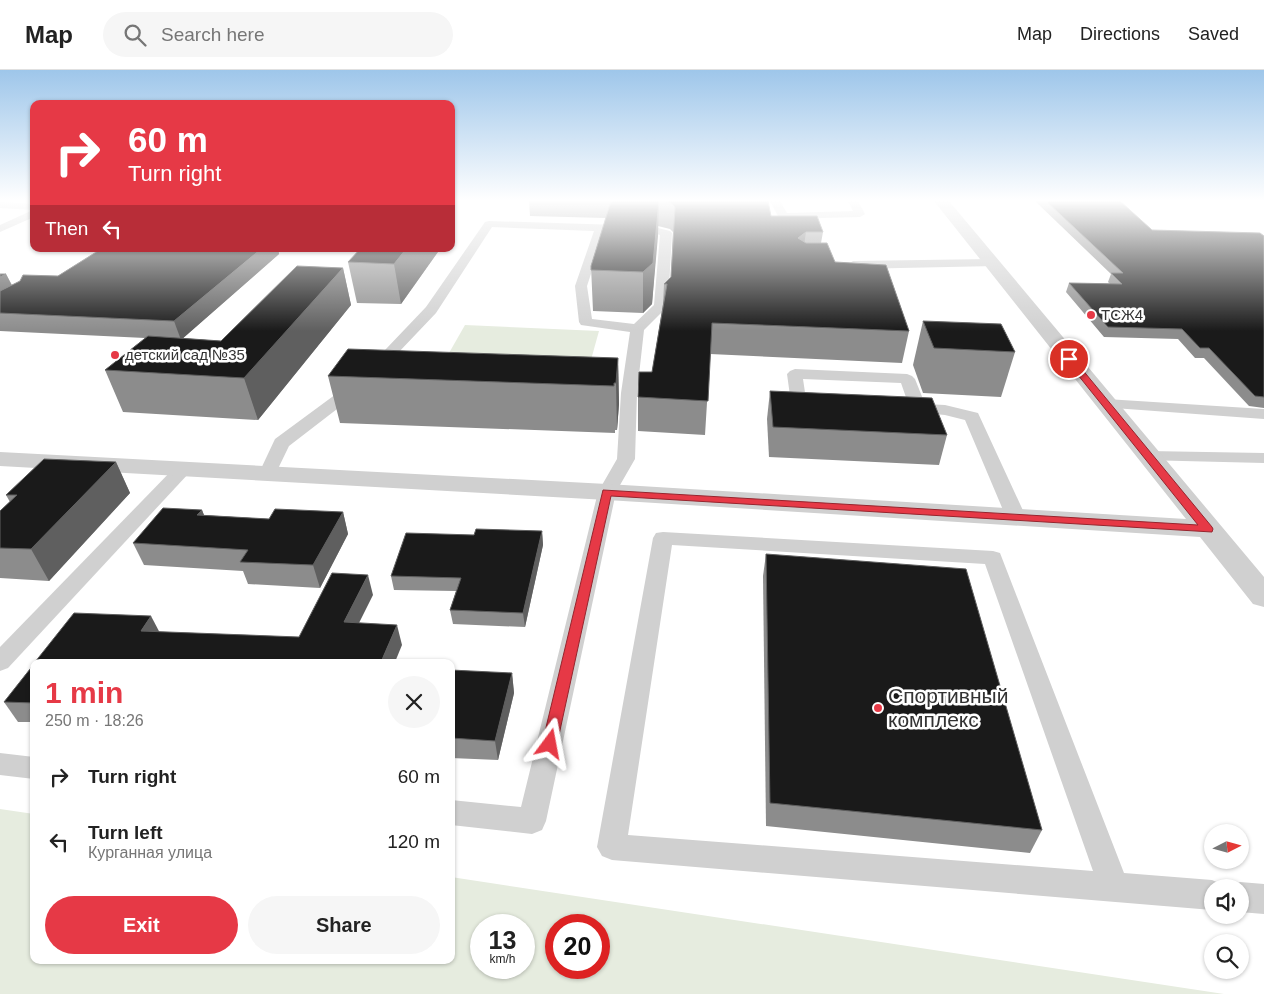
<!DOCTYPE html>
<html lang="en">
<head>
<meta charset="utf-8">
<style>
	:root { --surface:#fff; --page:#f6f6f6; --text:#222; --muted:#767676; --line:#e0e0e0; --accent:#e63946 }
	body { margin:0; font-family:Arial,sans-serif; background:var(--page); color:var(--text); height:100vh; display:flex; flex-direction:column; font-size:19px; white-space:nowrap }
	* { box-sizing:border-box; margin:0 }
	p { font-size:16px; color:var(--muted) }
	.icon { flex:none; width:28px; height:28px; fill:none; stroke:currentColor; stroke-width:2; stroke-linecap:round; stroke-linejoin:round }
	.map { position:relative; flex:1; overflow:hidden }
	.drawer { position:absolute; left:30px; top:589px; width:425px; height:305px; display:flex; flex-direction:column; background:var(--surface); border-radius:10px; box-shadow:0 1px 4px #0004 }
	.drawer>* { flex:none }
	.hud { position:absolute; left:30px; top:30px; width:425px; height:152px; border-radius:10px; box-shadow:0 1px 4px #0004; background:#e63946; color:#fff; overflow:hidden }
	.needle { width:32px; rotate:84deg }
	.fabs { position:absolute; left:1204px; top:754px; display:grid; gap:10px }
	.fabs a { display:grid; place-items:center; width:45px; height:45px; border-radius:50%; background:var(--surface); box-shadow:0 1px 4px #0004; font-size:25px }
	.speed { position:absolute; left:470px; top:844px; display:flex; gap:10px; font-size:25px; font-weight:700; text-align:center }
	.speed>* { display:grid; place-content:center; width:65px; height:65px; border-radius:50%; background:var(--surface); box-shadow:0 1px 4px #0004; line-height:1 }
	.speed small { font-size:12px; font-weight:400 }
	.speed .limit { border:8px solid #d22; background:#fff; color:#111 }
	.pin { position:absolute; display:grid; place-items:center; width:42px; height:42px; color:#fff; margin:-21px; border:2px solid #fff; border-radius:50%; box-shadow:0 1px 5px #0007 }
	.me { position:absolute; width:55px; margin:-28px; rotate:13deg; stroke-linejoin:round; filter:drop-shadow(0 0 4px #0008) }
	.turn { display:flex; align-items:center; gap:18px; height:105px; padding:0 15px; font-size:22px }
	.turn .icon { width:65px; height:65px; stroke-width:2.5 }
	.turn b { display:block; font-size:35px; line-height:42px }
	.then { display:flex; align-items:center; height:48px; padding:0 15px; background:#0003; gap:10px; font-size:19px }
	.round { display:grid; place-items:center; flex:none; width:52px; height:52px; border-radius:26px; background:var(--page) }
	.summary { display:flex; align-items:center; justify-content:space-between; height:85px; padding:0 15px }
	h1 { font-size:30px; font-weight:700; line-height:38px; color:var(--accent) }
	.primary-button { display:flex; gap:10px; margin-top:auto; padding:10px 15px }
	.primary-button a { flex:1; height:58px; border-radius:30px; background:var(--accent); color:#fff; font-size:20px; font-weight:700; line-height:58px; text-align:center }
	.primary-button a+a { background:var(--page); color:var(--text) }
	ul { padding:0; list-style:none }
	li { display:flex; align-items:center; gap:15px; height:65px; padding:0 15px }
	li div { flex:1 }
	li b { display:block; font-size:19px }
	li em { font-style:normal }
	header { display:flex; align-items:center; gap:30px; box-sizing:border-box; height:70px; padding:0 25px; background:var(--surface); border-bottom:1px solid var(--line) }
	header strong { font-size:24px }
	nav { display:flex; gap:28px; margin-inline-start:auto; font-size:18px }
	.search { width:350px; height:45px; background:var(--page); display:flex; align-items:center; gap:12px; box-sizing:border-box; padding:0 18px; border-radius:28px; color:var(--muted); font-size:19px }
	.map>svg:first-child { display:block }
</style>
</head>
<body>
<header>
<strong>Map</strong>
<div class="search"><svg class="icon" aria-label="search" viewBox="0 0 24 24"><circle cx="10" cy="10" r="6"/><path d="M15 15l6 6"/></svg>Search here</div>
<nav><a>Map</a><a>Directions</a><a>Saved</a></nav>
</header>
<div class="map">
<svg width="1264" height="924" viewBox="0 0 1264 924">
	<rect width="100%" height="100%" fill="#fff"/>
	<g fill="#e6ecdf" fill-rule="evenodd">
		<path d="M465,255l134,6 -10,36 -144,-7z"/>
		<path d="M0,739l34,5v146h417v-83l773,117h-1224zM481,855h43v43h-43zM556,855h43v43h-43z"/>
	</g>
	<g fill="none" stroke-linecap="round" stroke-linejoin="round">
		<g fill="#d0d0d0" fill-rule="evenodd">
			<path d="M770,131h10l7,12 66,-2 -5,-10h10l7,13 -5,3 -77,2 -4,-1z"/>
			<path d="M0,132l34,2v13l-34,15v-7l33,-15 -33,-2z"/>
			<path d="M489,151l161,5 20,5 2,2 -4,73 -24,24 -7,63 -2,66 -19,33 -70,329 -4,9 -10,4 -81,-9v-25l70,7 77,-315 19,-33 4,-66 9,-61 -49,-7 -2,-3 -4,-36 19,-55 -102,-4 -56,86 -58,61h-10l-3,-3 61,-64 59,-85zM605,161l45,1 10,3 -6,70 -20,19 -42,-5 -5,-33z"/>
			<path d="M991,189l6,4 -2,3 -142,3 -6,-4 6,-4z"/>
			<path d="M795,299l112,5 5,2 3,3 10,25 20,1 33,8 48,104 -3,4 -7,2 -7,-2 -3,-4 -41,-97 -20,-5 -42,-4 -2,-3 2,-3 5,-2 -7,-20 -98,-4 3,20 16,2 2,3 -2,3 -6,2 -23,-3 -2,-3 -4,-29 3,-3z"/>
			<path d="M357,311l6,2 2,3 -2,3 -74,57 -15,31 -6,1 -6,-1 -3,-4 16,-34 76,-56z"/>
			<path d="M1106,329l158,10v10l-164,-12 -2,-3 2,-3z"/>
			<path d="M1148,381l116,2v10l-122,-3 -3,-4 3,-4z"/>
			<path d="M183,394l6,1 3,4 -3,4 -181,195 -8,3v-24l177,-182z"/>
			<path d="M663,462l330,19 7,2 124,320 88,7 11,5 1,3h-12v22l-600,-50 -10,-4 -5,-9 56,-309 3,-5zM672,475l313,19 108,307 -465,-36z"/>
			<path d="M0,683l34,4v22l-34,-4z"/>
			<path d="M1240,812l24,2v30l-24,-2v-24h-11z"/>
		</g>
		<path fill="#d0d0d0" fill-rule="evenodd" d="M934,131h15l315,376v30l-11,-3 -53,-67 -593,-37 -607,-34v-14l607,32 579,35z"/>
	</g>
	<g fill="#8c8c8c">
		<path d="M529,131h239l3,15 52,16 -2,11 14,19 74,69 -7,32 -192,-9 -5,81 -67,-4v-34l14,-25 11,-68 1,-20 7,-7 2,-45 -3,-3 -12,-3 -6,78 -9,9 -50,-2 -2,-45 15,-48 -76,-2z"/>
		<path d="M1035,131h85l32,29 112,6v172l-15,-2 -45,-48h-9l-17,-19 -74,-2 -38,-45 3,-9 41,1 -2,-2 3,-8z"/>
		<path d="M101,179h177l1,5 -96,84 38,3 122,-73 8,37 -93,115 -135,-8 -18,-42 40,-32 -145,-7v-57h6l6,11 46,-9z"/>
		<path d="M440,179l-39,55 -44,-1 -9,-41z"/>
		<path d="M923,251l92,31 -14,45 -78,-4 -10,-28z"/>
		<path d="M618,288l1,46 -2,26h-2v3l-275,-10 -12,-47z"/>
		<path d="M770,321l177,44 -8,30 -170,-8 -2,-38z"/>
		<path d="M116,392l14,31 -81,88 -49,-3v-67l10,-9 -4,-7z"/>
		<path d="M202,440l2,5 65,4 74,-7 5,22 -28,54 -72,-4 -5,-13 -99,-6 -11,-22z"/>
		<path d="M542,461l1,14 -18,82 -72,-3 -3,-14 6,-19 -62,-1 -3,-14 83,-41z"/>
		<path d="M766,484l276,276 -12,23 -264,-27 -3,-250z"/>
		<path d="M34,594v58h-16l-14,-20z"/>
		<path d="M451,600l61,3 2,20 -16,67 -47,-2z"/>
	</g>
	<g fill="#5f5f5f">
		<path d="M451,131l4,27 -4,5z"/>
		<path d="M659,131l-1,35 -6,68 -9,9v-41z"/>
		<path d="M806,162l-4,27 -4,-21z"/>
		<path d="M261,179h17l1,5 -98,86 -7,-19z"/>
		<path d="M406,179h34l-39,55 -7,-40z"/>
		<path d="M343,198l8,37 -93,115 -14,-42z"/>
		<path d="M6,204l9,18 -15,8v-23z"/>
		<path d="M618,288l1,46 -2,26 -1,-47z"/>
		<path d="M116,392l14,31 -81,88 -18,-32z"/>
		<path d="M202,440l8,21 -13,-16z"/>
		<path d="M343,442l5,22 -28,54 -7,-23z"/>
		<path d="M542,461l1,14 -18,82 -2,-14z"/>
		<path d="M368,505l5,20 -23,46 -6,-19z"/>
		<path d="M151,546l10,19 -20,-4z"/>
		<path d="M397,555l5,20 -7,17h-14z"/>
		<path d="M512,603l2,20 -16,67 -3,-19z"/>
	</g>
	<g fill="#1a1a1a" stroke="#5f5f5f">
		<path d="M611,131h48l-6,62 -10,9 -52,-2v-4z"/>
		<path d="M662,131h106l3,15h46l6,16h-17l-8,6 8,5h21l8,19 51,3 23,66 -197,-8 -4,78 -70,-4 1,-25h13l15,-88h-3l7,-7 4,-70 -4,-4z"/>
		<path d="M1046,131h74l32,29 108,3 4,3v161l-9,-1 -46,-48h-9l-18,-19 -74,-2 -39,-44 53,1 -11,-11h12z"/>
		<path d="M101,179h160l-87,72 -174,-8v-22l20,-10 3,-6 35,1z"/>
		<path d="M360,179h46l-12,15 -46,-2z"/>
		<path d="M297,196l46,2 -99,110 -139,-8 43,-34 73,5z"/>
		<path d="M0,204h6l-6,3z"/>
		<path d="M923,251l78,3 14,28 -81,-4z"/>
		<path d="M348,279l270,9 -2,25h-2v3l-286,-10z"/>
		<path d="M770,321l162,7 15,37 -174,-8z"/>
		<path d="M44,389l72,3 -85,87 -31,-1v-37l17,-16h-11z"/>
		<path d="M163,438l39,2 -5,5 72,4 6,-10 68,3 -30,53 -73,-3 8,-12 -115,-7z"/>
		<path d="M476,459l66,2 -19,82 -73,-3 11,-32 -70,-2 15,-43 68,2z"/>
		<path d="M766,484l200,15 76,261 -272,-27z"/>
		<path d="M332,503l36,2 -24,47 53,3 -16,37h-346l39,-49 77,3 -10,15 158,6z"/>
		<path d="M34,594v39l-30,-1z"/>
		<path d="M451,600l61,3 -17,68 -44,-3z"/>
	</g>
	<linearGradient id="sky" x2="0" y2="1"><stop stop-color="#9ec6ea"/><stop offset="0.5" stop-color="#fff"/><stop offset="1" stop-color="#fff" stop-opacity="0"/></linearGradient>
	<rect width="1264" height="261" fill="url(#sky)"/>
	<path fill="#e63946" stroke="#96252e" d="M1066,287h6l140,170 1,2 -1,3 -601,-36 -54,248 -2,4 -5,2 -6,-2 -2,-4 61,-254 595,35 -132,-165z"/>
	<g fill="#e63946" stroke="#fff" stroke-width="2">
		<circle cx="1091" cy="245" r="5"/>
		<circle cx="115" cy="285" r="5"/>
		<circle cx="878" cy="638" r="5"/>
	</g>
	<g text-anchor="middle" stroke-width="5" stroke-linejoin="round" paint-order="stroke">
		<g font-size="15" fill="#333" stroke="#fff" text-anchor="start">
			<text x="1101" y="250">ТСЖ4</text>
			<text x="125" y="290">детский сад №35</text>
		</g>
		<g font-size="21" fill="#333" stroke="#fff" text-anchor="start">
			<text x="888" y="633">Спортивный<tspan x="888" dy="24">комплекс</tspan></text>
		</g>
	</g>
</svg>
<div class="fabs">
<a><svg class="needle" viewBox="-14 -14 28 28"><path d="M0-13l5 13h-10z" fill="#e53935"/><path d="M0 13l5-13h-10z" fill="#767676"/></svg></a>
<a><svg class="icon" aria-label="sound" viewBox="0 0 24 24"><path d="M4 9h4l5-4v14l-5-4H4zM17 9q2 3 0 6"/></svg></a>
<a><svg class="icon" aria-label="search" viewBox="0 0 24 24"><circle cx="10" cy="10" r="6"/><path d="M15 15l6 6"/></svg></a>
</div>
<div class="speed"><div>13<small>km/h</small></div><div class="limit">20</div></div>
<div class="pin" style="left:1069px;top:289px;background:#d93025"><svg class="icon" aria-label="arrive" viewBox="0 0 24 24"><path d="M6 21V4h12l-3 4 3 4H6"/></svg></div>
<svg class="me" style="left:550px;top:674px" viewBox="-20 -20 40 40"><path d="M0-17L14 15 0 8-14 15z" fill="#e63946" stroke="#fff" stroke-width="4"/></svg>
<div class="hud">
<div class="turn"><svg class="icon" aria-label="right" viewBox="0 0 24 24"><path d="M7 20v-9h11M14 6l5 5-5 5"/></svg><div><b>60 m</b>Turn right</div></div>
<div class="then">Then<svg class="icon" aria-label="left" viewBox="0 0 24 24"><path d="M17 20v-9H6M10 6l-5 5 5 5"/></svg></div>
</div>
<section class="drawer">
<div class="summary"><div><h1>1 min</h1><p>250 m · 18:26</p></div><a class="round"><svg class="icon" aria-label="close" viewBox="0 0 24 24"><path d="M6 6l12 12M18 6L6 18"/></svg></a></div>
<ul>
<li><svg class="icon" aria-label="right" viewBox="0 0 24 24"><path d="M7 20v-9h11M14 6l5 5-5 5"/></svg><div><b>Turn right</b></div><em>60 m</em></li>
<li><svg class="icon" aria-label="left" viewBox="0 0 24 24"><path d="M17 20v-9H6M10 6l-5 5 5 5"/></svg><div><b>Turn left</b><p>Курганная улица</p></div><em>120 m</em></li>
</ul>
<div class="primary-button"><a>Exit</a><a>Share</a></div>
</section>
</div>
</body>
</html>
